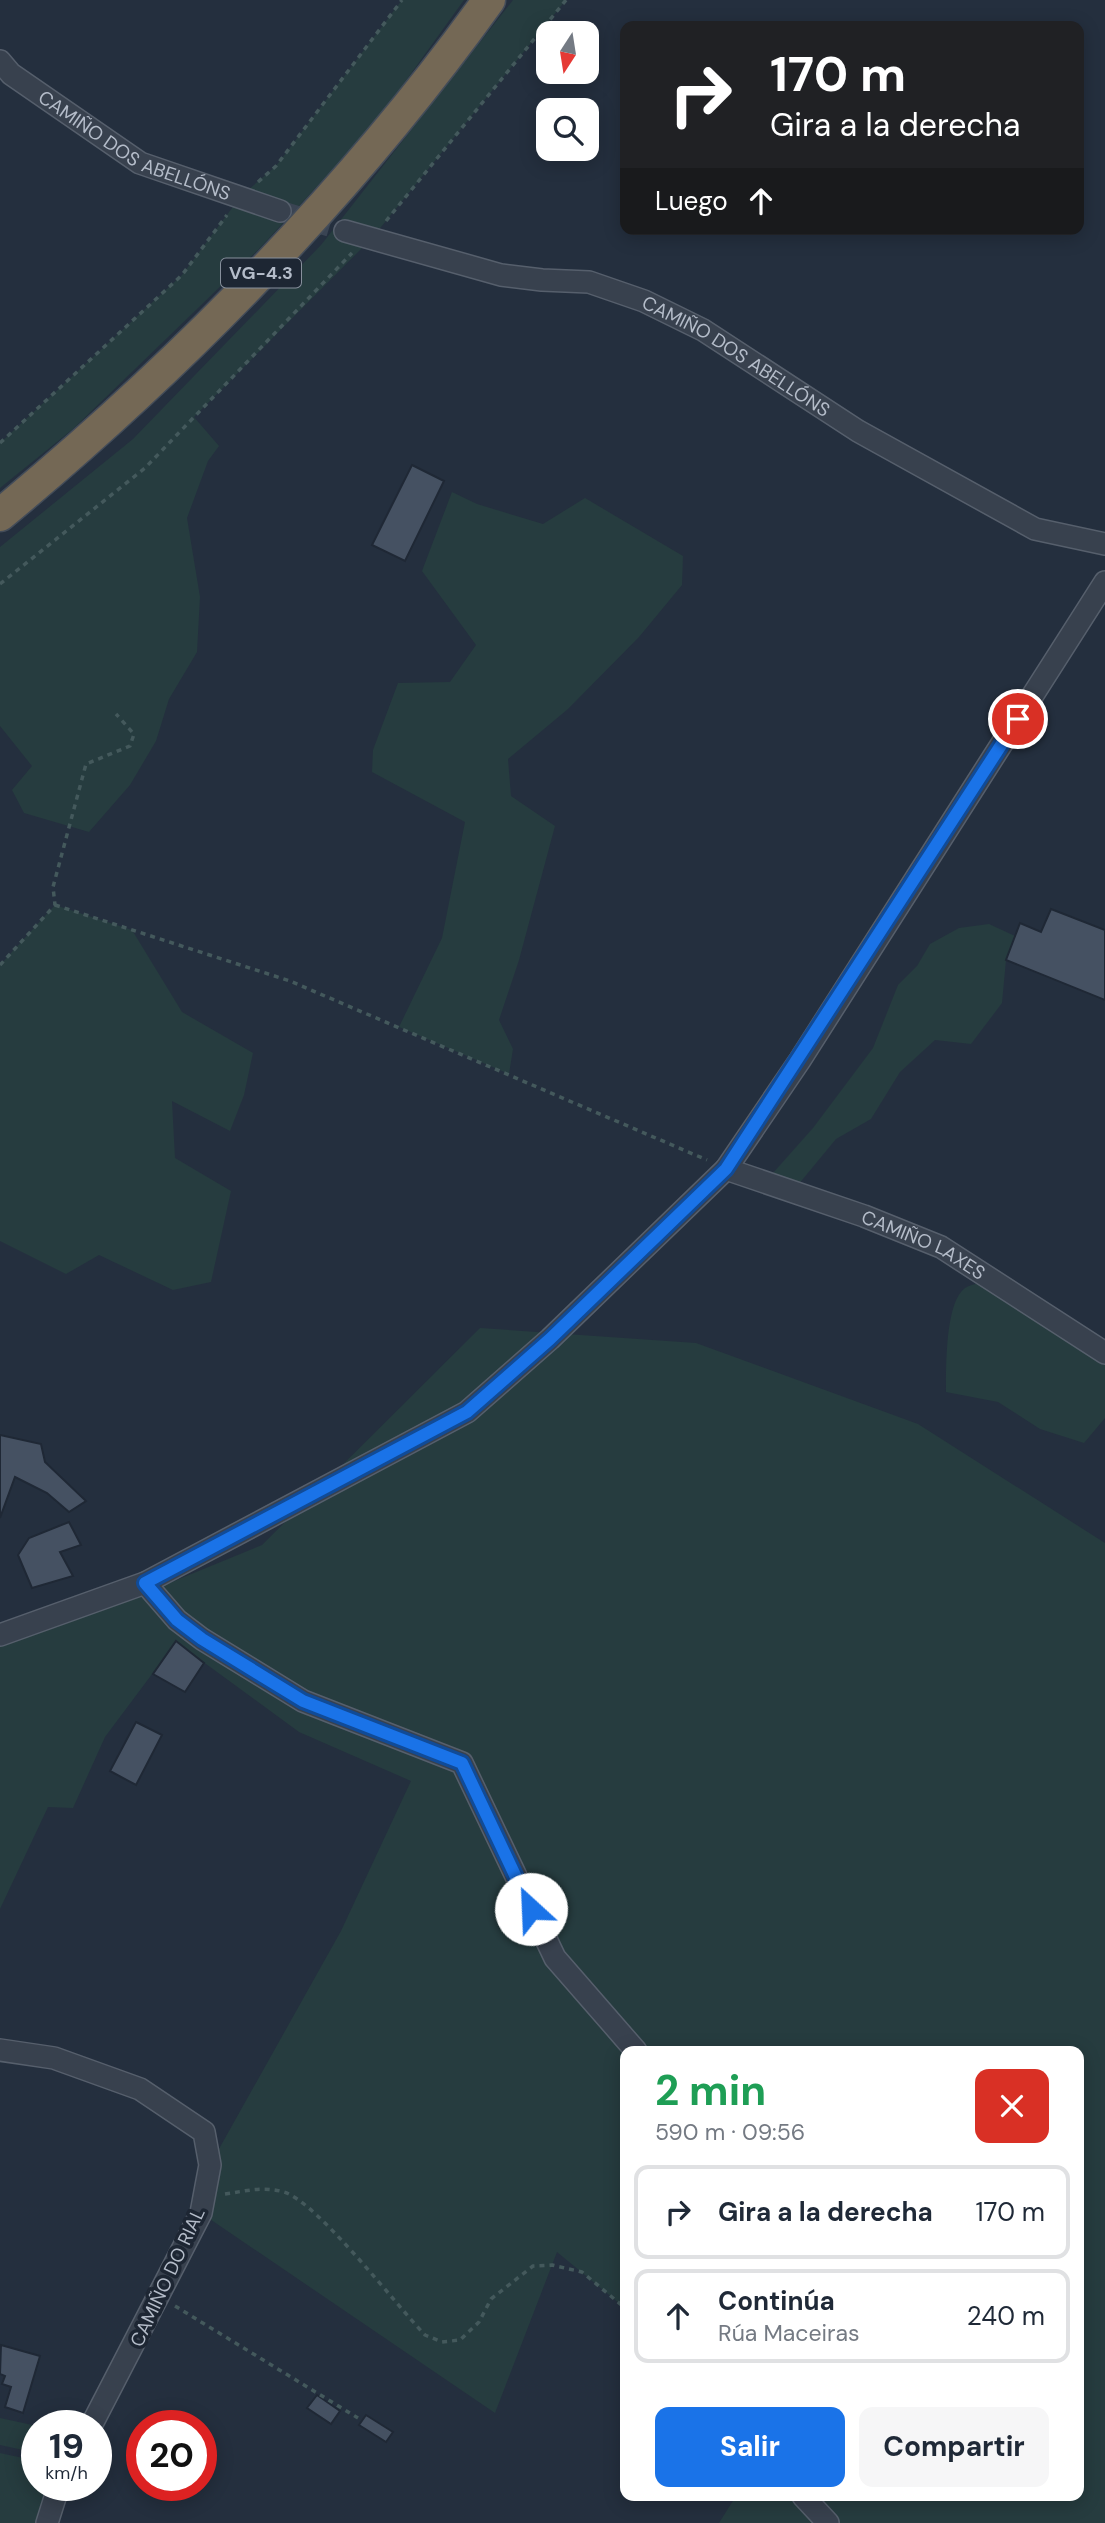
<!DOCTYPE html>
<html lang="es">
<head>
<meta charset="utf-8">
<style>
	:root { --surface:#fff; --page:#f6f6f7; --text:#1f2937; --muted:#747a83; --line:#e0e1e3; --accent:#1a73e8 }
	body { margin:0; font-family:"DM Sans",sans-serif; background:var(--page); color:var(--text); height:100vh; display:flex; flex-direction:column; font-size:26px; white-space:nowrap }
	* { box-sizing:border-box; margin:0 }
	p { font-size:23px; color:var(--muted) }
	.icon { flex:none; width:38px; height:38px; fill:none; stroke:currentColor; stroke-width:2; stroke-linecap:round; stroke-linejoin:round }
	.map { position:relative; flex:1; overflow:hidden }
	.panel { position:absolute; left:620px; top:2046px; width:464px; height:455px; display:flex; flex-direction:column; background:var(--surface); border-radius:14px; box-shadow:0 4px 18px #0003 }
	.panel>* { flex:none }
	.hud { position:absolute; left:620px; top:21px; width:464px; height:214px; border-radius:14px; box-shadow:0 4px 18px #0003; background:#202124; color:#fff; overflow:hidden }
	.needle { width:46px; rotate:192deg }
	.fabs { position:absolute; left:536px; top:21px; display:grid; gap:14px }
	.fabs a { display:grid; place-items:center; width:63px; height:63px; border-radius:14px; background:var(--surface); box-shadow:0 4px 18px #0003; font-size:35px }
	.speed { position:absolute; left:21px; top:2410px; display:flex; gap:14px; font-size:35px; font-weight:700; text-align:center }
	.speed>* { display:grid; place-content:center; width:91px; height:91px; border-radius:50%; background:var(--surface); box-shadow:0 4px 18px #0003; line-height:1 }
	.speed small { font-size:18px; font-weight:400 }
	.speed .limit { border:10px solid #d22; background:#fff; color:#111 }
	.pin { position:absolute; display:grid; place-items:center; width:60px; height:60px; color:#fff; margin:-30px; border:4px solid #fff; border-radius:50%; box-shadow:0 2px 7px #0007 }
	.me { position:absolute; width:77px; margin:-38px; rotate:335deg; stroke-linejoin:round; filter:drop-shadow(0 0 5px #0008) }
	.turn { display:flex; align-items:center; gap:24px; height:147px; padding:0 35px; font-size:32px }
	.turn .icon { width:91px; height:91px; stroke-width:2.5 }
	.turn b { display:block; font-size:49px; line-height:60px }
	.then { display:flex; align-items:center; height:66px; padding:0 35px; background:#0003; gap:14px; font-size:26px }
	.round { display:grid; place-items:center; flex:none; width:74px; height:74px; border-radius:14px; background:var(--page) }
	.headline { display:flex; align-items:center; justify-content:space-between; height:119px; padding:0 35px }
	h1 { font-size:42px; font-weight:700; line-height:52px; color:#1e9e55 }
	.cta { display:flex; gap:14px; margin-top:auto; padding:14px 35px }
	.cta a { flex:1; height:80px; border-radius:14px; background:var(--accent); color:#fff; font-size:28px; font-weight:700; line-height:80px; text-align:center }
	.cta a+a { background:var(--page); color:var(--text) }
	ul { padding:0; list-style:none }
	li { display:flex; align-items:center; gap:21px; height:94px; margin:0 14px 10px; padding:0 21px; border:4px solid var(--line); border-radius:14px }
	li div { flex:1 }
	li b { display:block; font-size:26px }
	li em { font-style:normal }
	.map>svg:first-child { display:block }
</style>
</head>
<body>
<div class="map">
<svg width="1105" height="2523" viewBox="0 0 1105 2523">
	<rect width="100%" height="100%" fill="#242f3e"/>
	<g fill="#263c3f">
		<path d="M402,0h62l-90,125 -116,125 -185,179 -73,59v-45l182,-168 59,-79 35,-30z"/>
		<path d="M513,0h53l-194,238 -178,179 25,29 -11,15 -21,57 13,79 -3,55 -28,47 -13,42 -26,44 -41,47 -65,-19 -12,-23 20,-24 -32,-40v-179l133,-108 188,-194z"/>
		<path d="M452,492l25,12 66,20 42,-26 98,58 -1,29 -43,52 -71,72 -60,50 3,37 44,30 -36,134 -20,60 14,29 -4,25 -110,-47 43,-89 23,-116 -93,-50 1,-22 25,-67 52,-1 26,-37 -54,-74z"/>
		<path d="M55,905l77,25 50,82 71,41 -9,42 -14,36 -58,-30 3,57 56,33 -20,91 -38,8 -74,-35 -33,19 -66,-33v-276z"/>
		<path d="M989,924l26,12 -9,24 -4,43 -31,41 -36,-4 -35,32 -29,47 -35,20 -43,52 -28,-9 48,-54 60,-80 25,-63 19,-19 13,-22 29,-16z"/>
		<path d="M992,1279l113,75v64l-21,25 -44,-14 -42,-27 -52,-10c0,-23 -1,-90 19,-104 7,-4 19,-6 27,-9z"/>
		<path d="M480,1328l216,15 222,81 187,119v980h-386l17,-27h342v-445h-453v257l-68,-56 -62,161 -294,-200 9,-48 131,-234 70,-150 -112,-49 -123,-90 -71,95 -32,71 -25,-1 -48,102v-270l128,-39 134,-55z"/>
		<path d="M0,2418l37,8v27l-37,-8z"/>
		<path d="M0,2453l37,8v24h22l-12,38h-47z"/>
	</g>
	<g fill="#455162" stroke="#1f2835" stroke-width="2">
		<path d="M412,465l32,16 -39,80 -33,-16z"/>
		<path d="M1051,909l54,21v70l-99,-40 14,-37 21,9z"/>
		<path d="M0,1435l41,9 4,18 41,39 -17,11 -22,-19 -32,-16 -15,41z"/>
		<path d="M69,1522l12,23 -21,7 13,24 -41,12 -14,-33 11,-17z"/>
		<path d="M176,1641l28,22 -19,29 -32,-18z"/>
		<path d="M136,1722l26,13 -26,50 -26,-14z"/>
		<path d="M1,2345l39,11 -17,57 -18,-6 6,-20 -9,-3 3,-8 -5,-2z"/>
		<path d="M317,2395l23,16 -9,13 -24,-16z"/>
		<path d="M366,2415l27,17 -7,10 -27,-17z"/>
	</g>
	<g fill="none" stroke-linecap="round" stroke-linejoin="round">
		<path stroke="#3a4453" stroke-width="21" stroke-dasharray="21 10" stroke-linecap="butt" d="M280,211l65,20"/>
		<g stroke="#565f6c" stroke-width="24">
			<g id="minor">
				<path id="s1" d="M0,61l11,13 129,89 140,48"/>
				<path id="s2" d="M345,231l156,44 41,5 47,2 55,19 59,29 155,101 177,98 70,15"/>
				<path id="s3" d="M726,1169l138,47 77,31 164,106"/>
				<path d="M145,1583l32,37 25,19 101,62 159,62 93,195 81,93"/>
				<path d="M0,1635l145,-52 322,-171 83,-73 176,-170 74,-109 305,-478"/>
				<path d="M0,2050l54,8 86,31 64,43 6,33 -9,48 -110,213"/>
				<path d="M803,2496l25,27"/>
				<path d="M47,2523l12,-38"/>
			</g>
		</g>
		<g stroke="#434c59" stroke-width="35">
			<path id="highway" d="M0,515c182,-151 351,-323 489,-515"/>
		</g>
		<g stroke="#44595c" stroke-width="3.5" stroke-dasharray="5 5" stroke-linecap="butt">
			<path d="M258,182l18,-16 126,-166"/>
			<path d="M386,221l180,-221"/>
			<path d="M0,443l182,-168 45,-60"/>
			<path d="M0,584l145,-116 207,-215"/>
			<path d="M55,905l235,76 417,179"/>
			<path d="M0,965l55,-60 -2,-18 33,-123 44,-18 4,-12 -18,-20"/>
			<path d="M225,2194c21,-3 38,-8 59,-2 33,10 113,114 141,143l17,7 18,-2 19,-18 12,-23 42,-33 19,-1 30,7 43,36"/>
			<path d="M175,2306l183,112"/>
		</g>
		<use href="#minor" stroke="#38414e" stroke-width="21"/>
		<use href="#highway" stroke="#746855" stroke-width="32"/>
	</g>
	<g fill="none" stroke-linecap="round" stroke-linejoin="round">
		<g stroke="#114b97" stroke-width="18">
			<path id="route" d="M531,1909l-69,-146 -159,-62 -101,-62 -25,-19 -32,-37 322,-171 83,-73 176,-170 292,-450"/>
		</g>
		<use href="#route" stroke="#1a73e8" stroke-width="12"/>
	</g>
	<g text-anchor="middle" stroke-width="7" stroke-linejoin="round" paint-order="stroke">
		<rect fill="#1d2633" stroke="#878f9c" stroke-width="2" x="221" y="258.5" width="80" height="29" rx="5"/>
		<g font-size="18" font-weight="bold" fill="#b4bcc9">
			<text x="261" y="279">VG-4.3</text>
		</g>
		<g font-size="19" fill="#b4bcc9" stroke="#1d2633">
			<text dy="7" stroke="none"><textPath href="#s1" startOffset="161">CAMIÑO DOS ABELLÓNS</textPath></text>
			<text dy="7" stroke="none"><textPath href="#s2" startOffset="416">CAMIÑO DOS ABELLÓNS</textPath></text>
			<text dy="7" stroke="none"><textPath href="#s3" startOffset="212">CAMIÑO LAXES</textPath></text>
			<text transform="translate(167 2277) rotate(-65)" y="7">CAMIÑO DO RIAL</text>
		</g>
	</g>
</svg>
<div class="fabs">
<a><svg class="needle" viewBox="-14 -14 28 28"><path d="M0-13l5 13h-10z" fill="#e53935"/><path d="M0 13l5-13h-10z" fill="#747a83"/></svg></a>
<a><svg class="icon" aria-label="search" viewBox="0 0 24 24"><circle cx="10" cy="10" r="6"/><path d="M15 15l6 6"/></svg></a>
</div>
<div class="speed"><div>19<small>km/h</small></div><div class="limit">20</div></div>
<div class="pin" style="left:1018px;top:719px;background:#d93025"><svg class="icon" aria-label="arrive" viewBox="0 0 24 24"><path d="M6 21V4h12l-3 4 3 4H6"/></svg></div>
<svg class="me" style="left:531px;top:1909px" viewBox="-20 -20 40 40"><circle r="19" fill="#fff"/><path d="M0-13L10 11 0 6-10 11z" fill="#1a73e8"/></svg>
<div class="hud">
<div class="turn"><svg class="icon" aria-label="right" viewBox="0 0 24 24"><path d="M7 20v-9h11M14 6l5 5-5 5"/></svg><div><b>170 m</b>Gira a la derecha</div></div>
<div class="then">Luego<svg class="icon" aria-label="ahead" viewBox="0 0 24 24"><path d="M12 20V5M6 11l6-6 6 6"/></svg></div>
</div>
<section class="panel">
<div class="headline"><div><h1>2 min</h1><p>590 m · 09:56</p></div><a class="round" style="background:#d93025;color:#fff"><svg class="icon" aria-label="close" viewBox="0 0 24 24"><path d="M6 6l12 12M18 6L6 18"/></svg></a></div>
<ul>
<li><svg class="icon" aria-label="right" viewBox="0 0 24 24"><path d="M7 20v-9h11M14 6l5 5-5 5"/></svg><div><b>Gira a la derecha</b></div><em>170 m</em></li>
<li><svg class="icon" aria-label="ahead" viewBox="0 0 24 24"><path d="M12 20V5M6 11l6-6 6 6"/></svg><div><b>Continúa</b><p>Rúa Maceiras</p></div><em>240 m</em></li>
</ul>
<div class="cta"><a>Salir</a><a>Compartir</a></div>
</section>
</div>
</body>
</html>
